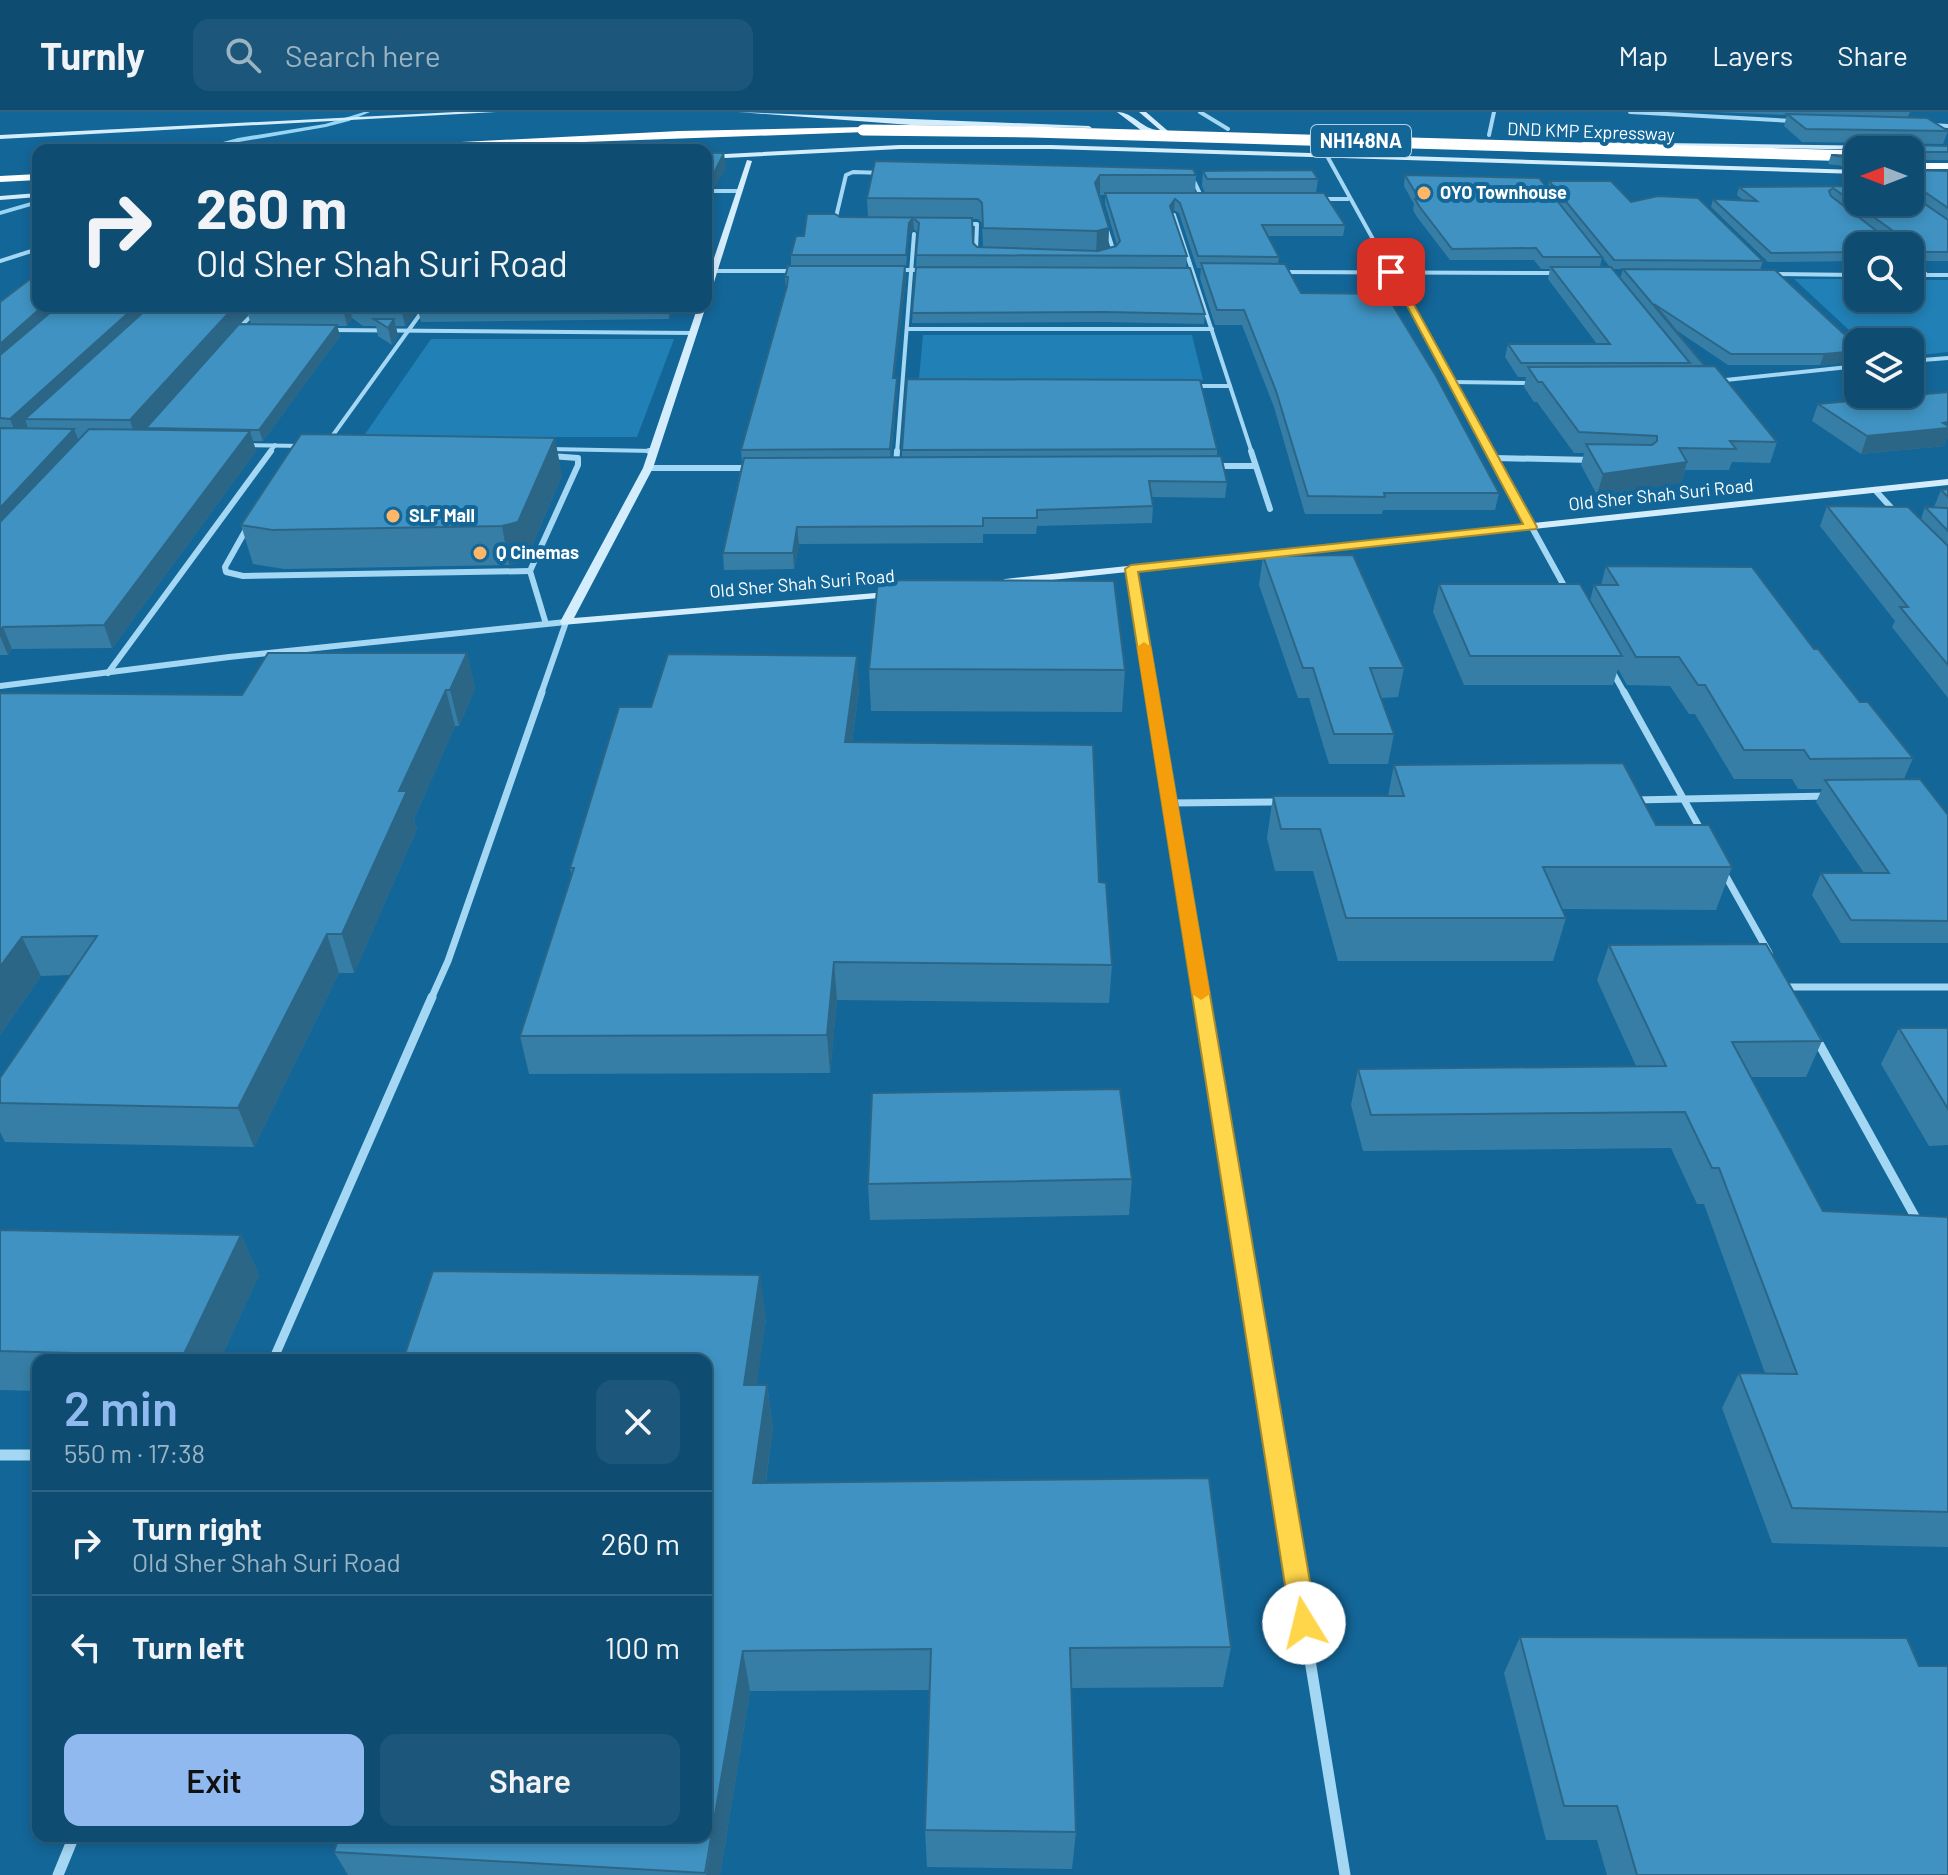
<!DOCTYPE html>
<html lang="en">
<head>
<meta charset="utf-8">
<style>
	:root { --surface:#0e4c72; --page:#1c567a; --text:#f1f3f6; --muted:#9bb4c4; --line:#2e6384; --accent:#90b9f0 }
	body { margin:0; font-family:Barlow,sans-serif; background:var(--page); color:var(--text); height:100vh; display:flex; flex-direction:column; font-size:30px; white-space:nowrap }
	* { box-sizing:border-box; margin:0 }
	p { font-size:26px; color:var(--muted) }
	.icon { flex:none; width:44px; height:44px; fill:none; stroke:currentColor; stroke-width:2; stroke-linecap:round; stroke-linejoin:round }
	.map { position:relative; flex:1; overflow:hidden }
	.details { position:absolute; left:32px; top:1242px; width:680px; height:488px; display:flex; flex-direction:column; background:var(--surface); border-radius:16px; box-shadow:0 4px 12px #0003,0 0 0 2px var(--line) }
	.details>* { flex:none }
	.top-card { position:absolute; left:32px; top:32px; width:680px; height:168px; border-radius:16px; box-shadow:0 4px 12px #0003,0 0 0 2px var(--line); background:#0e4c72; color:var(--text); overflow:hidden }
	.needle { width:52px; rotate:270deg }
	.tools { position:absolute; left:1844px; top:24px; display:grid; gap:16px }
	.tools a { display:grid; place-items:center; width:80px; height:80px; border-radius:16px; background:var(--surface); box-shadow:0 4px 12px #0003,0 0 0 2px var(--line); font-size:40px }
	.pin { position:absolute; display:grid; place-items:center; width:68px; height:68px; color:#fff; margin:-34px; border-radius:16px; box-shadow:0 4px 12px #0006 }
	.me { position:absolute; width:88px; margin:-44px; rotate:351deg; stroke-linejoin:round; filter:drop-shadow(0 0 6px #0008) }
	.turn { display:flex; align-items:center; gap:28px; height:168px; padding:0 32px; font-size:36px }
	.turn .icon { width:104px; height:104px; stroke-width:2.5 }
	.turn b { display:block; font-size:56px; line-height:68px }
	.round { display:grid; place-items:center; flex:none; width:84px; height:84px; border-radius:16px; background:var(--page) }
	.headline { display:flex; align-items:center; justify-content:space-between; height:136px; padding:0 32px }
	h1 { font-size:48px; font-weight:600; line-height:60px; color:var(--accent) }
	.action { display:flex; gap:16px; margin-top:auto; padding:16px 32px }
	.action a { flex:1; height:92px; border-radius:16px; background:var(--accent); color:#111; font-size:32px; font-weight:600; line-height:92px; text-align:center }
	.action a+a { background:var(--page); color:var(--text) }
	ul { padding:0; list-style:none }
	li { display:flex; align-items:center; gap:24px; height:104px; padding:0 32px; border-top:2px solid var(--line) }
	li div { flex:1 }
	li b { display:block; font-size:30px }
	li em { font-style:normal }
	header { display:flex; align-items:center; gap:48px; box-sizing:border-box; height:112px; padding:0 40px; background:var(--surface); border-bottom:2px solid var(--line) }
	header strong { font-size:38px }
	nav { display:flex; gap:44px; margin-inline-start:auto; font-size:28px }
	.search { width:560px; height:72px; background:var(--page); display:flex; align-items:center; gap:20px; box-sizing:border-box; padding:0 28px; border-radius:16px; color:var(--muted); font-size:30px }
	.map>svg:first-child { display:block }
</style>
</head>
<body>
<header>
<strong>Turnly</strong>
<div class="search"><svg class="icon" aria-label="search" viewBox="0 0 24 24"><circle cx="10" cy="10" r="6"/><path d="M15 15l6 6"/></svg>Search here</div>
<nav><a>Map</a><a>Layers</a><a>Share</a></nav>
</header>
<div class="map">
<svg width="1948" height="1763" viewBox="0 0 1948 1763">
	<rect width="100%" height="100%" fill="#136698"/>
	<g fill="#2180b5">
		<path d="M1794,167h64v19h52v-18h38v72l-38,4v-14h-48z"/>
		<path d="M923,223h269l11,45 -284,-1z"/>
		<path d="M431,227h243l-37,98h-274z"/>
	</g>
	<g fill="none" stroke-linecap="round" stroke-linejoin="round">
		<g fill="#96d5f6" fill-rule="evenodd">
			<path d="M364,0h6l-21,9 -23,6 -133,23 45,-12 87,-14z"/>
			<path d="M38,88v4l-38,11v-4z"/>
		</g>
		<g stroke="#a4d7f3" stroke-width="4">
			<path d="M1200,0l28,17"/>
			<path d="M1630,0l163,9"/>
			<path d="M1931,13l17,1"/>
			<path d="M1489,23l5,-23"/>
			<path d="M1326,42l165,299"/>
			<path d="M1185,70l10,1 7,15"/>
			<path d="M706,79h34"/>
			<path d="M1318,87h30"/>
			<path d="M1174,103l78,238"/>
			<path d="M839,109l-3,-4 10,-42 7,-3 31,1"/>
			<path d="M964,112h13l-1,26 5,3"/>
			<path d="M1106,115l8,25 -4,2"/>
			<path d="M0,149l38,-12"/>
			<path d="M1910,150l17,13"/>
			<path d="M895,158h30"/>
			<path d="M706,159h91"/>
			<path d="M1279,160l278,1"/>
			<path d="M1771,162l87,1"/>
			<path d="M1910,163h38"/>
			<path d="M907,217h305"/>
			<path d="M237,218l24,-24"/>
			<path d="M330,218l362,3"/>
			<path d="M1910,249l38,-3"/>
			<path d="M1716,269l142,-15"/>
			<path d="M1452,270l82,1"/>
			<path d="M1191,274h39"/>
			<path d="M328,330l98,-136"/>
			<path d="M245,333l58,1"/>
			<path d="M549,337l104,2"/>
			<path d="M269,341l6,-8"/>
			<path d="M897,341l17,-219"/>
		</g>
		<g stroke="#a4d7f3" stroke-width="6">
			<path d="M649,339h4"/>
			<path d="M1251,339l19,58"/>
			<path d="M1490,339l78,142"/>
			<path d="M1494,346l99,2"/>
			<path d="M896,354l1,-15"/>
			<path d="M1212,354h43"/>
			<path d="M648,356h102"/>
			<path d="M1875,378l21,23"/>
			<path d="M248,414l-23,41 1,5 17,4 287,-5"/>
			<path d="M1131,457l20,125"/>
			<path d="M546,512l-16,-53 48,-106v-7l-28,-2"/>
			<path d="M1612,559l13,23"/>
			<path d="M108,561l163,-222"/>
			<path d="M0,574l229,-29 337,-35 -25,72"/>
		</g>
		<g stroke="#a4d7f3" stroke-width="7">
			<path d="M1151,580l50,307"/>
			<path d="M1624,580l79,142"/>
			<path d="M1635,688l194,-4"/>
			<path d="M1170,691l111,-1"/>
			<path d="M1723,759l46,82"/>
			<path d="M1787,875h161"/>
			<path d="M431,887l17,-38 94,-269"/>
		</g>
		<g stroke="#a4d7f3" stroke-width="9">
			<path d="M1201,885l64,389"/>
			<path d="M1816,926l102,184"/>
			<path d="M273,1248l159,-363"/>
		</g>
		<g stroke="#a4d7f3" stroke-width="11">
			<path d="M1265,1272l80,491"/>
			<path d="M0,1343h38"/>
			<path d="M58,1763l16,-39"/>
		</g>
		<g fill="#d4edfd" fill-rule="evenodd">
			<path d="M456,0h40l-496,27v-4z"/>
			<path d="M738,0l351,14 3,2 -181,-3z"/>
			<path d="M1117,0c17,0 26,19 43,18l-21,-18h7l22,19 -8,3 4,6 -5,1 -5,-7 -12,-3z"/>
			<path d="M1582,30l307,4 3,2 -3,2 -305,-5z"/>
			<path d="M900,33h151l807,25v4l-807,-25h-151l-194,10v-4z"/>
			<path d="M747,48l5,1 -42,134 -4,2v-15z"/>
			<path d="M38,81v4l-38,3v-4z"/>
			<path d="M698,194h8l-53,162 -79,150 325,-27 6,3 -2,2 -341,29 -2,-3 83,-154z"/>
			<path d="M1948,367v6l-943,100 -6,-3 6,-3z"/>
		</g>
		<g fill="#fff" fill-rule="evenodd">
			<path d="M863,15l3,5 -508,18 5,-3 316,-16z"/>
			<rect x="1910" y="51" width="38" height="6"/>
			<path d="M38,62v6l-38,2v-6z"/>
		</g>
		<path stroke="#fff" stroke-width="11" d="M863,18l169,2 826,24"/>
	</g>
	<g fill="#367ea6" fill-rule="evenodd">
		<path d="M1712,0h198l-2,5 40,14 -5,13 -141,-2 -18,-16 3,-11z"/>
		<path d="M1868,32l80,2v14h-37l2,10 35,1v48l-29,-20h-2l31,21v41h-31l-7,-4v-11h-52v15l-90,1 -57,-55 2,-8 30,1 -6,-5 2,-8 116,-1 -12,-9 3,-9h12v34l52,-52h-44zM1848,98l43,31h-1z"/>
		<path d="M1831,43l27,1v12l-30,-4z"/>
		<path d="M875,49l321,14 -1,18h10l-3,-7 1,-15 115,8 -2,14 29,32 -2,11h-75l11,21 -1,7 23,29 198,200 -4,17h-112l-1,4h-77l-31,-107 -32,-82h-27l-15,-47 1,-10h-4l-18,-55 -5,-3 -2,3 15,43 -1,12 -270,-1 2,-34 -4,-4 -5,5 -3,33h-1l1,10 -12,101 3,12 -6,67h11v-7l315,-1v7l10,26 -2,16 -73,-1 1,9 -1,17 -115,3 -1,8h-53v9l-184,1 -5,25 -70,1 -1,-17 19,-91 -1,-12 45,-162 -1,-11 6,-11v-11l13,-19 36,-19h28l-1,-19zM1100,83h5v9l12,41 -9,3 1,-20zM972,107h6l4,4 1,24h-6l-4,-4z"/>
		<path d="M1405,63l143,14 1,-8 82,21 125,51v2l7,6 -3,9 97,91 -37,4h-92l-52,-35 29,36 72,76 -7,21 -38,-1 -3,8h-44l-4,13 -84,12 -16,-30 3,-12h-10l-37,-51h-3l-10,-15 2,-10h-8l-13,-20 3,-13h89l-49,-65 2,-10h-9l-7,-9h-84l-33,-43 -4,-7 1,-6 -10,-18zM1564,97l46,58h-10l2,-10zM1612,157h11l-3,10z"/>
		<path d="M916,155l289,47 -1,10 -99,-2 -193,1z"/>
		<path d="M0,190l38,4h636l-5,13 -248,3 -3,-12 -13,16h-9l2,10 -6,9 -14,-9 -2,-10h-13l-11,-8 -5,8h-10l3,10 -77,105h-10l3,10 -144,197 -100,1 -4,6h-8zM248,203l3,9h-12l2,-1z"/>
		<path d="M1818,292l128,36 -2,6 -83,8 -49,-33z"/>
		<path d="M562,363l-36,86 -17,4 -225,4 -31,-5 -12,-39z"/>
		<path d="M1948,377v209l-56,-71 3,-6 -75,-95 7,-20 94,13 4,-12h9l7,-17z"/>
		<path d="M1263,444l141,112 -6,29 -17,1 13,36 -6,30h-59l-20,-66h-11l-39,-113z"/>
		<path d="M1606,454l208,83 46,53 53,56 -9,21 44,36v128h-107l-29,-48 9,-22h43l-48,-71 6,-13h-24l-6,-10h-58l-39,-65h-6l-19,-28 -43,-1 -9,-16 -5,16h-149l-31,-73 6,-28 151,17 4,-16h7z"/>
		<path d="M467,541l8,35 -16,38h-4l-41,93 3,10 -63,144h-15l-85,174 -249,-5 -5,-10v-54l70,-103 -29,1 -41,59v-342l242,2z"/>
		<path d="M869,557l256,1 -3,42 -251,-1z"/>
		<path d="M859,578l-7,52 247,140 13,83 -3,38 -272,-3 -7,73 -301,1 -9,-38 52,-160 -2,-8 81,-161z"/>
		<path d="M1394,653l262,60 76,42 -16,43 -154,-1 4,9 -13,43h-215l-25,-90h-38l-8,-33 6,-42h115z"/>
		<path d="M1609,833l213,96 -16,36h-55l72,134 125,6v330l-176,-4 -50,-135 17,-35h26l-61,-169h-7l-26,-56 -308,3 -12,-46 7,-36 278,-3 -39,-86z"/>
		<path d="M1899,916h49v117l-19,1 -48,-82z"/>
		<path d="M1132,1067l-3,36 -259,5 -2,-36z"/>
		<path d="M0,1118l241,5 18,40 -39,85h-182v31l-38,-1z"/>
		<path d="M766,1207l-10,66h11l6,43 -7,54 465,165 -8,40 -152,1 5,144 -4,37 -145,-2 -2,-37 5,-140 -180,1 -30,184h-372l-14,-23 372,-492z"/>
		<path d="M1520,1525l428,238h-341l-10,-35h-51l-42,-167z"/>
	</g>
	<g fill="#2c6687">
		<path d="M724,41l2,15 -10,18 -6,1 1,9 -5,11v-35z"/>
		<path d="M1100,63v20l-6,8 1,-20z"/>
		<path d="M1922,78l-3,9 -7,1 3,-9z"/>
		<path d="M1175,87l-1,11 -5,7 1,-11z"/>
		<path d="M913,106l1,11 -5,5 -3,33 3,-44z"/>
		<path d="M1109,116l-1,21 -12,3 1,-21z"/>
		<path d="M905,154l1,11 -13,113v-12z"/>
		<path d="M43,194h27l-70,63v-25z"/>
		<path d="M136,194h25l-136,113 3,9 -10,10 -8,-19z"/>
		<path d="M235,194h21l-10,1 2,8 -112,125 -6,-20z"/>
		<path d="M344,194h5l3,12 -5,8 -4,-18z"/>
		<path d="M403,194h14l1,4 -13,16 -4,-18z"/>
		<path d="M668,194h6l-5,13z"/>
		<path d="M394,207l4,17 -6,9 -4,-17z"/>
		<path d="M337,213l3,11 -77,105 -4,-11z"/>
		<path d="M1858,239l-1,10 -37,4 4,-11z"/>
		<path d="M897,266v12l-7,71v-12z"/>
		<path d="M1948,310v17l-2,1 -2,6 -83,8 6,-18z"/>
		<path d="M74,317l8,20 -82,89v-30z"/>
		<path d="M250,319l6,20 -144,197 -8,-23z"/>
		<path d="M555,326l7,37 -36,86 -17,4 -7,-39z"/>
		<path d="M1687,350l-6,21 -84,12 6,-21z"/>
		<path d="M797,415l2,17 -5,25 -1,-16z"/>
		<path d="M3,515l9,22 -4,6 -8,-19v-5z"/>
		<path d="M467,541l8,35 -16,38 -9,-36z"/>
		<path d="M857,544l2,34 -12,88 -2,-36z"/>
		<path d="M446,578l9,36 -41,93 3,10 -63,144 -12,-39 57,-143z"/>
		<path d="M327,822l12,39 -85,174 -16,-39z"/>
		<path d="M22,825l19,39 -41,59v-68z"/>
		<path d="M834,850l3,38 -7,73 -3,-38z"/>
		<path d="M241,1123l18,40 -39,85h-35l-2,-4z"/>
		<path d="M760,1163l6,44 -15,109 -7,-43z"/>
		<path d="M767,1273l6,43 -13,97 -7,-42z"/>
		<path d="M743,1539l7,40 -30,184h-14z"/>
	</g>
	<g fill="#3f92c1" stroke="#2c6687" stroke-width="2" fill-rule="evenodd">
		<path d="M1787,2l140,4 21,13 -142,-2z"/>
		<path d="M1868,32l80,2v6h-35l-3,3v-5h-42z"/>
		<path d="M706,41h18l-9,18 -9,1z"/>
		<path d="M1831,43l27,1v3z"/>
		<path d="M1910,44l3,14 35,1v37l-26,-18 -7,1 1,7 32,22v32h-28l-7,-4 -3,2v-4h-52v6l-87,1 -58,-54 44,2 -18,-14 119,-1v16h52zM1833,76l63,45 1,8h-7l-59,-45 -2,-5z"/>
		<path d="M875,49l318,8 3,6h-96l-5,8 14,45 -12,3 -114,-3 -1,-25 -4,-4 -111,-1z"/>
		<path d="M1846,56h12v10z"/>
		<path d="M1312,58l6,9h-111l-4,-8z"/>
		<path d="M1405,63l134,3 63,79h-59l-7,-9 -84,1 -33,-43 -4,-7h4z"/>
		<path d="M1549,69h62l20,21 27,-6 40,2 65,63 -149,-1z"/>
		<path d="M1105,81h219l21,32h-83l17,32 -81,-1 -18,-53 -5,-4 -5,7 17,50 -271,-1 3,-32 -6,-5 -4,5 -3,32h-115l5,-19h8l3,-22h28l5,3 132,1 1,25 4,4 121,4 18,-5 4,-5z"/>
		<path d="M1201,151l84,1 16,29 85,1 50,82 63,117h-115l1,4 -77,-1 -32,-105 -32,-81h-27z"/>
		<path d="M788,154h117l-12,112h4l-7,71 -149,1 46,-164 1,-9h-3z"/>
		<path d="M916,155l274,1 15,46 -100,-2 -193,1z"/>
		<path d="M1551,155h60l79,96h-169l-13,-19h102z"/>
		<path d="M1623,157l152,1 83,77v4l-34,3h-93l-77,-50 51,62z"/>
		<path d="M38,161v33h5l-43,38v-42z"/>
		<path d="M58,194h78l-126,113 -10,-1v-63z"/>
		<path d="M150,194h85l-105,114 -105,-1z"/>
		<path d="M247,194h97l-1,2 -97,-1z"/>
		<path d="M356,194h47l-2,2h-42z"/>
		<path d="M374,207h20l-6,9z"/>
		<path d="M239,212l98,1 -78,105 -113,-2z"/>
		<path d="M1715,254l62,76 -47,-1 6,8 -57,-1 8,14 -84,12 -17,-30 66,1 5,-4v-5l-78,-4 -37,-50h-4l-10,-15z"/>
		<path d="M907,267l293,1 17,69 -315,1z"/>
		<path d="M1948,280v30l-5,1 5,3v2l-81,8 -49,-32z"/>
		<path d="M0,316l74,1 -74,79z"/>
		<path d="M89,317l161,2 -146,194 -101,2 -3,4v-109z"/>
		<path d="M301,322l254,4 -37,84 -16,4 -230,4 -31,-5z"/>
		<path d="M1221,344l6,26 -78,-1 4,25 -116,4v8h-54v8l-186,1 -4,26h-70l21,-95z"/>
		<path d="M1948,377v8l-7,-7z"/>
		<path d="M1827,394l81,1 40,39v119l-48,-58h8z"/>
		<path d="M1925,395l23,1v23z"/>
		<path d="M1353,443l51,113h-34l24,66h-60l-21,-66h-10l-40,-112z"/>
		<path d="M1606,454l146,1 62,82h4l42,53h8l45,56 -103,1 -6,-9h-60l-39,-65h-7l-19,-28h-43l-42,-72h24z"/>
		<path d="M878,468l236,1 11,89 -256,-1z"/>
		<path d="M1439,472h141l42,72h-152z"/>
		<path d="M268,541h199l-17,37h-4l-47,101h8l-65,143h-15l-89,174 -238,-5v-25l97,-142 -75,1 -22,30v-274l242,2z"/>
		<path d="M668,542l189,2 -12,86 248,3 6,137 7,1 6,82 -278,-3 -7,73 -307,1 54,-168h-4l49,-161h32z"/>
		<path d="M1623,651l33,62h53l23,42h-189l23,51h-220l-26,-89h-39l-8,-33h131l-10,-31z"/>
		<path d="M1920,667l28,36v106l-97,-1 -30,-47h68l-64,-93z"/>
		<path d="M1766,832l56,97 -90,1 91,169 125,6v295l-156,-4 -53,-135 58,1 -78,-206h-7l-27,-56 -314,3 -13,-46 308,-3 -57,-121z"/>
		<path d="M1899,916h49v81z"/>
		<path d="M1120,977l12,90 -264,5 4,-91z"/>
		<path d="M0,1118l241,5 -58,121 -183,-5z"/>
		<path d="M433,1159l327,4 -16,110h23l-14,98 456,-5 22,169 -161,1 6,184 -151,-2 6,-181 -188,2 -38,222 -371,-21 5,-16h367v-476h-303z"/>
		<path d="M1520,1525l387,1 12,28h29v209h-311l-20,-69h-53z"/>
	</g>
	<path fill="#ffd54a" stroke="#a68a30" stroke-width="2" d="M1388,158l8,2 141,255 -1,2 -398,43 179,1051 -4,9 -9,3 -10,-3 -3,-9 -166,-1054 6,-4 392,-41z"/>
	<path fill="#f59e0b" d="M1144,530l7,5 59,347 -9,6 -9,-6 -55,-347z"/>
	<g fill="#ffb666" stroke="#136698" stroke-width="3">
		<circle cx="1424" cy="81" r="8"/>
		<circle cx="393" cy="404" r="8"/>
		<circle cx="480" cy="441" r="8"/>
	</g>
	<g text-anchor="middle" stroke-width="8" stroke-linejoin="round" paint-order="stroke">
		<g font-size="18" fill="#fff" stroke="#136698">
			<text transform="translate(1591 20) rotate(2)" y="6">DND KMP Expressway</text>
			<text transform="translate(1661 383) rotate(-6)" y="6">Old Sher Shah Suri Road</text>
			<text transform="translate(802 472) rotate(-5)" y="6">Old Sher Shah Suri Road</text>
		</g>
		<g font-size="18" font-weight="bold" fill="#fff" stroke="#136698" text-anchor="start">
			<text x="1440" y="87">OYO Townhouse</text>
			<text x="409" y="410">SLF Mall</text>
			<text x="496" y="447">Q Cinemas</text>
		</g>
		<rect fill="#136698" stroke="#b8d1e0" stroke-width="2" x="1311" y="13" width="100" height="32" rx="6"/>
		<g font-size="20" font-weight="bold" fill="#fff">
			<text x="1361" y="36">NH148NA</text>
		</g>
	</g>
</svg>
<div class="tools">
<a><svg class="needle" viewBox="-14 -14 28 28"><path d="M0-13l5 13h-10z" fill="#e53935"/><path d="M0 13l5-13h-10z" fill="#9bb4c4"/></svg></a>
<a><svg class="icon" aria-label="search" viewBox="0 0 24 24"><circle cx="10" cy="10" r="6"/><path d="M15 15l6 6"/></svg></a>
<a><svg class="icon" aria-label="layers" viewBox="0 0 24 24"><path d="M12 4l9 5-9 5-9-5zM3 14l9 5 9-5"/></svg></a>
</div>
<div class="pin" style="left:1391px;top:160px;background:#d93025"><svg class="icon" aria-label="arrive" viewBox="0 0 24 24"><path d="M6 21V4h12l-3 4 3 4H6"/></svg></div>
<svg class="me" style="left:1304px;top:1511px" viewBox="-20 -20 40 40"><circle r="19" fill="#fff"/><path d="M0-13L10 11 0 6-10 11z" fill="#ffd54a"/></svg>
<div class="top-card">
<div class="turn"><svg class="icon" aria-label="right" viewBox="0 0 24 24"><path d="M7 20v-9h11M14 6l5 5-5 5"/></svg><div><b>260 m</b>Old Sher Shah Suri Road</div></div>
</div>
<section class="details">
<div class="headline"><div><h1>2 min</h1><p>550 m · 17:38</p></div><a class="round"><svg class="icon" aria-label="close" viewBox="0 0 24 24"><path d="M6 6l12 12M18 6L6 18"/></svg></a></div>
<ul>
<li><svg class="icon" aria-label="right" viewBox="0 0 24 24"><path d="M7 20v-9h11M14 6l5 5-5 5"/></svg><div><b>Turn right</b><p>Old Sher Shah Suri Road</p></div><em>260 m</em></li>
<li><svg class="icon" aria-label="left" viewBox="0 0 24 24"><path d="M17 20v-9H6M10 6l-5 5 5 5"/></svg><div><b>Turn left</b></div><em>100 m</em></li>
</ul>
<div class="action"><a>Exit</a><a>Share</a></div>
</section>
</div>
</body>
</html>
